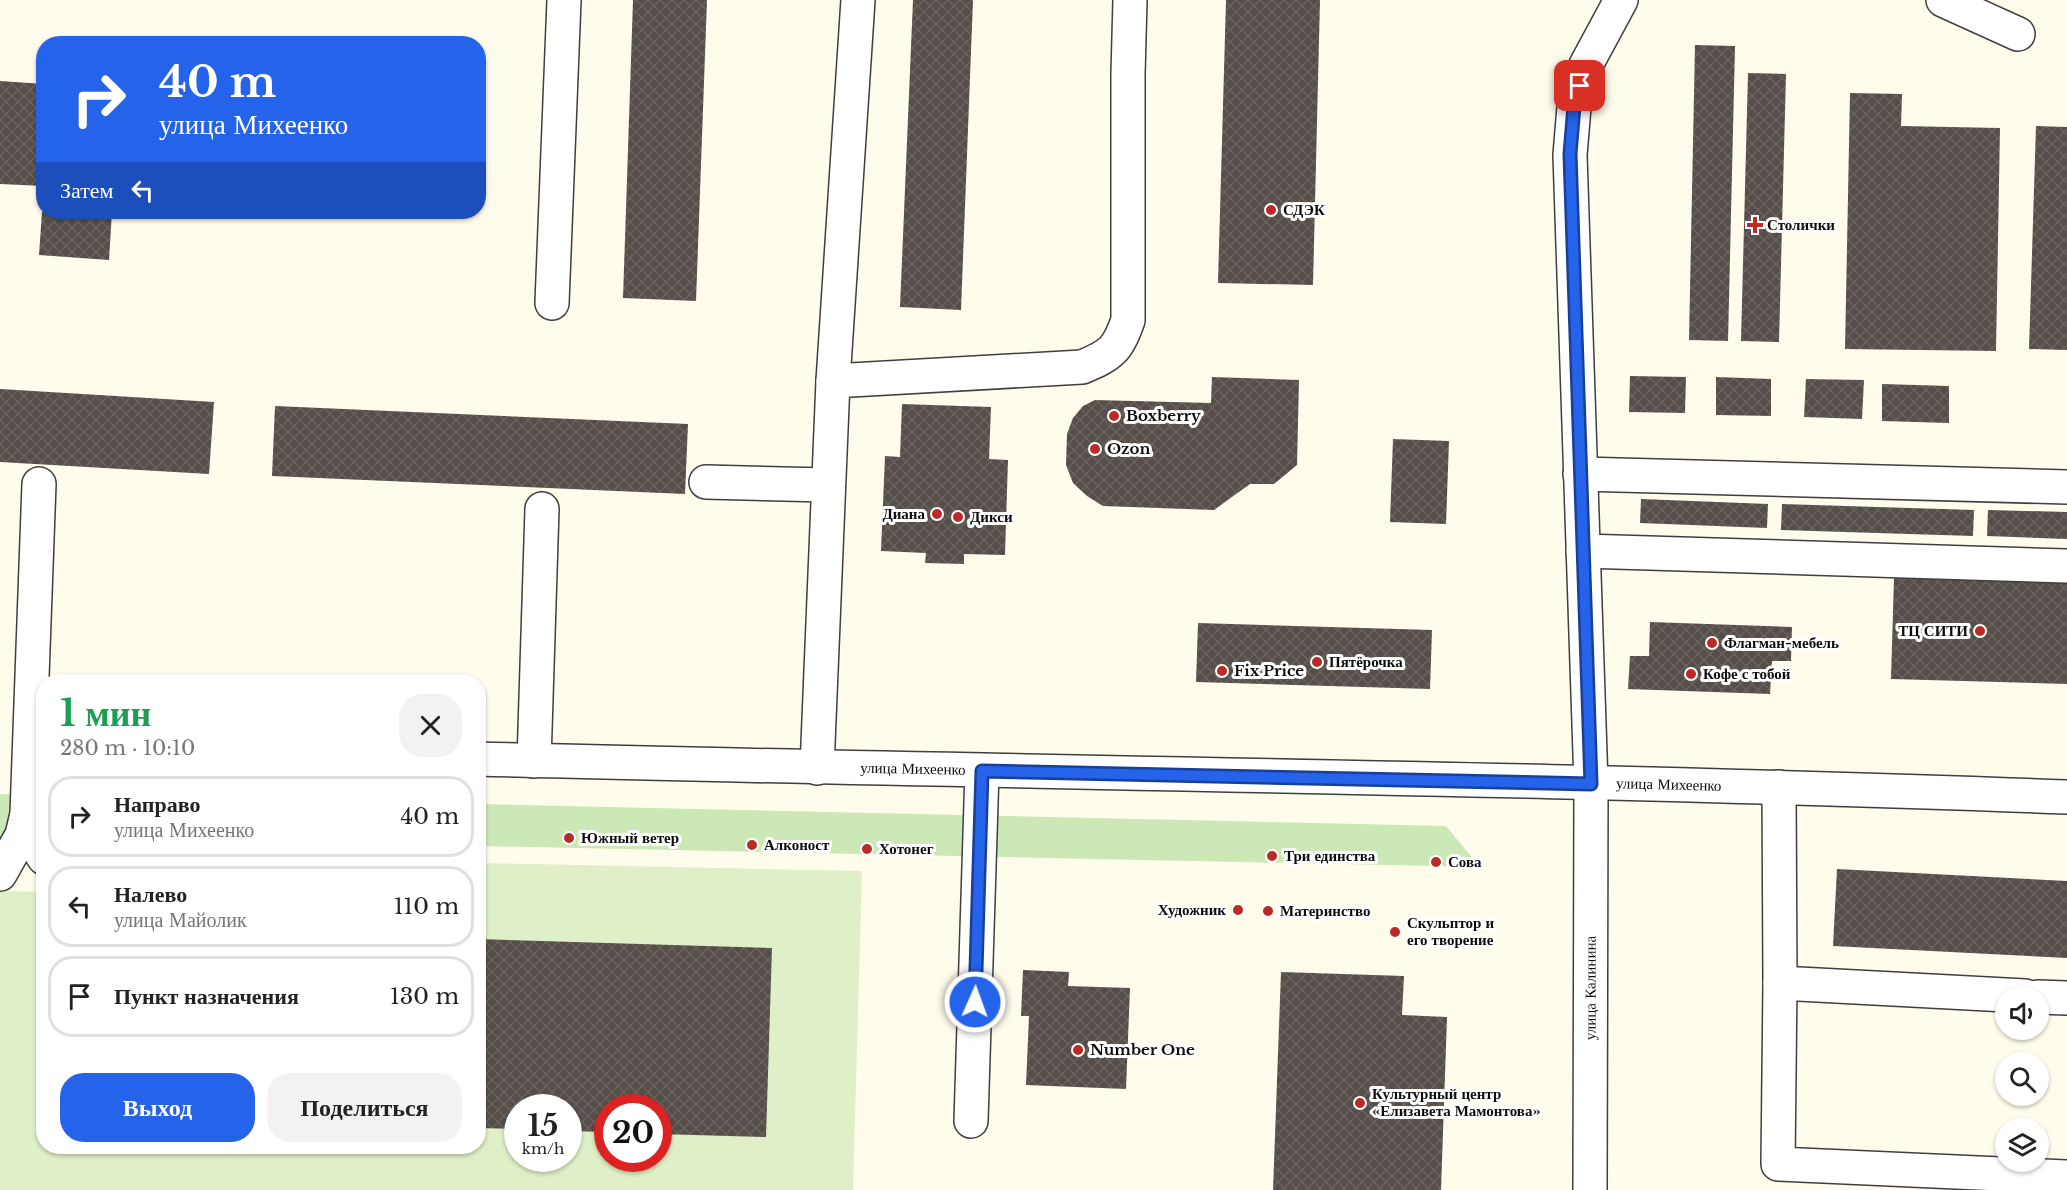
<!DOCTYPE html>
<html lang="ru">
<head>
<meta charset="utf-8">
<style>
	:root { --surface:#fff; --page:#f2f2f2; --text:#222; --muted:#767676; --line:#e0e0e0; --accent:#2563eb }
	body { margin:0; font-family:"Libre Baskerville",serif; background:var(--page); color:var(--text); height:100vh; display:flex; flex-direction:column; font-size:22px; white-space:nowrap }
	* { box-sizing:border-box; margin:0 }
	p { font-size:20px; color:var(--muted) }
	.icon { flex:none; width:33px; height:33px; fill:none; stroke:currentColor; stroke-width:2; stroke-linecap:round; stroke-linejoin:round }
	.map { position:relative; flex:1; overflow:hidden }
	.panel { position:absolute; left:36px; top:674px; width:450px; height:480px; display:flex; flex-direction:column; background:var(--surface); border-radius:24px; box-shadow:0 2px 4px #0004 }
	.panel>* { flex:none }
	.guide { position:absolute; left:36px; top:36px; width:450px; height:183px; border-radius:24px; box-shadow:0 2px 4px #0004; background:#2563eb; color:#fff; overflow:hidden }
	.tools { position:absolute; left:1995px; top:986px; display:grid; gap:12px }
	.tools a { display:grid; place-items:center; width:54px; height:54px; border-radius:50%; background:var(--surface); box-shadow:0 2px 4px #0004; font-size:30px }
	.speed { position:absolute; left:504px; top:1094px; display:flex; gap:12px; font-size:30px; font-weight:700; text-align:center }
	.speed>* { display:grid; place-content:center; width:78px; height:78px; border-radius:50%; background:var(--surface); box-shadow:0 2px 4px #0004; line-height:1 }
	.speed small { font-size:15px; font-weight:400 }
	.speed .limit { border:9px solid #d22; background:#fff; color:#111 }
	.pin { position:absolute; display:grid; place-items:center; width:51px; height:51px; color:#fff; margin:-26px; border-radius:12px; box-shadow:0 3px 9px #0006 }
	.me { position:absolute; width:66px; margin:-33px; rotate:2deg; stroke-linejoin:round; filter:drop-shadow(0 0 4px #0008) }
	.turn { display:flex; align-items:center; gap:21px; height:126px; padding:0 24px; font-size:27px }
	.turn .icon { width:78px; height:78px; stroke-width:2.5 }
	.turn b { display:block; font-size:42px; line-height:51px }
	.then { display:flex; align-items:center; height:57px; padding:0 24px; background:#0003; gap:12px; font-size:22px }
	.round { display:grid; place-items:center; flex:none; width:63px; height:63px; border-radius:24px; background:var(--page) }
	.overview { display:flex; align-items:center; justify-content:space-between; height:102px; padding:0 24px }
	h1 { font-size:36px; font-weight:800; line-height:45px; color:#1e9e55 }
	.cta { display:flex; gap:12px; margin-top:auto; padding:12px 24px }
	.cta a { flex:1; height:69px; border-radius:24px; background:var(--accent); color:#fff; font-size:24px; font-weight:800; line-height:69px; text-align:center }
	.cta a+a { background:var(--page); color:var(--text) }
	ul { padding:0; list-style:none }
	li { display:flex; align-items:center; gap:18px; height:81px; margin:0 12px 9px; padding:0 12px; border:3px solid var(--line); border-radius:24px }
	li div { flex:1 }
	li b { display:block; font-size:22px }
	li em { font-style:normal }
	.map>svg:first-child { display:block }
</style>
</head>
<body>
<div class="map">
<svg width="2067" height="1190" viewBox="0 0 2067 1190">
	<defs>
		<pattern id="building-cross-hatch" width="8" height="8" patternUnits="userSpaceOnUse" patternTransform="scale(1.5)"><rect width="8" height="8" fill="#554e49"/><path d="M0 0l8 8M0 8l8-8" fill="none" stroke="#68635f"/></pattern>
	</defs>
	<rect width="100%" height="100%" fill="#fffcec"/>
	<g fill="#cde8b7">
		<path d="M0,794l43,1v42l-43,-1z"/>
		<path d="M479,804l967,22 34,41 -1001,-21z"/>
	</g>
	<path fill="#dff0c8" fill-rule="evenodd" d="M479,863l383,8 -9,319h-853v-299l43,1 1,254h434zM518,1107h50v51h-50zM608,1107h50v51h-50z"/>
	<g fill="url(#building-cross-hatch)">
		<path d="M633,0h74l-11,301 -73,-3z"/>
		<path d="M913,0h60l-12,310 -61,-3z"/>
		<path d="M1226,0h94l-7,285 -95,-2z"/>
		<path d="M1695,45l40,1 -7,295 -39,-1z"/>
		<path d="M1748,73l38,1 -7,268 -38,-1z"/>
		<path d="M0,81l44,3v102l-44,-2z"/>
		<path d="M1850,93l52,1 -1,32 99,2 -4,223 -151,-2z"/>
		<path d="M2036,126l31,1v223l-38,-1z"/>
		<path d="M42,212h70l-3,48 -70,-5z"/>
		<path d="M1630,376l56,1 -1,36 -56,-1z"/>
		<path d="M1212,377l87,3 -2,85 -23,19h-24l-36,26 -111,-4 -16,-10 -14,-13 -7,-18 1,-31 6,-16 10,-12 12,-6 116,3z"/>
		<path d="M1716,377l55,2v37l-55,-1z"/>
		<path d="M1806,379l58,1 -2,39 -58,-2z"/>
		<path d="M1882,384l67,2v37l-67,-2z"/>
		<path d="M0,389l214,13 -5,72 -209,-12z"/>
		<path d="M902,404l89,3 -2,52 19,1 -3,95 -41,-1v10l-39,-1 1,-10 -45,-2 4,-95 15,1z"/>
		<path d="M275,406l413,18 -3,70 -413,-18z"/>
		<path d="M1393,439l56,2 -3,83 -56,-2z"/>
		<path d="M1641,499l127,5 -1,24 -127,-5z"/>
		<path d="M1782,504l192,6 -1,26 -192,-6z"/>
		<path d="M1988,510l79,2v27l-80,-3z"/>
		<path d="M1894,578l173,5v101l-176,-5z"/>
		<path d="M1650,622l142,5 -1,34h-19l-2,33 -142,-5 2,-33h19z"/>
		<path d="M1198,623l234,7 -2,59 -234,-7z"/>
		<path d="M1837,869l230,12v77l-234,-12z"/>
		<path d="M478,939l294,9 -6,189 -108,-3v-27h-50v25l-40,-1v-24h-50v22l-40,-1z"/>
		<path d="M1023,970l46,2 -1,14 62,2 -4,101 -100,-4 3,-69h-8z"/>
		<path d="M1281,972l123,4 -2,39 45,2 -6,173h-168z"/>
	</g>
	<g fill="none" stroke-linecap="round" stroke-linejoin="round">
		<g stroke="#3f3f3f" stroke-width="36">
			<g id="minor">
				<path d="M1943,0l75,34"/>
				<path d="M552,303l12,-303"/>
				<path d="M833,381l25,-381"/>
				<path d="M1580,474l487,13"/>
				<path d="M706,482l121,3"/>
				<path d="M1583,551l484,15"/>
				<path id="s1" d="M478,759c530,14 1060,18 1589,38"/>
				<path d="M534,761l8,-252"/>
				<path d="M817,768l16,-387 249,-14c29,-12 36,-17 46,-47v-246l2,-74"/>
				<path d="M1779,787l1,196 245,13"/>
				<path d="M27,814l5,25 12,19"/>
				<path d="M0,874l22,-39 5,-21 12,-330"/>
				<path d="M1780,983l-2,181 289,13"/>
				<path d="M2038,997l29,1"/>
				<path d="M971,1121l11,-350"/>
				<path id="s2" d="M1590,1190l1,-406 -21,-629 4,-48 12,-42 35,-65"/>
			</g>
		</g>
		<use href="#minor" stroke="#fff" stroke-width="33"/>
	</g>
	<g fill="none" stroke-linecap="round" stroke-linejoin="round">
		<g stroke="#184099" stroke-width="15">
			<path id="route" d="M975,1002l7,-231 609,13 -21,-630 4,-48 6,-20"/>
		</g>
		<use href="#route" stroke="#2563eb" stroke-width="10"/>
	</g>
	<g fill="#bb2a26" stroke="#fff" stroke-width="2">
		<circle cx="1271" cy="210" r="6"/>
		<path d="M1752 216h6v6h6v6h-6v6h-6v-6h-6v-6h6z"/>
		<circle cx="1114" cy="416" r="6"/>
		<circle cx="1095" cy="449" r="6"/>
		<circle cx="937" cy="514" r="6"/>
		<circle cx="958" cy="517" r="6"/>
		<circle cx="1980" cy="631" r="6"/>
		<circle cx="1712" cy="643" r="6"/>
		<circle cx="1317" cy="662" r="6"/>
		<circle cx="1222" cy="671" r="6"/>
		<circle cx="1691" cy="674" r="6"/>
		<circle cx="569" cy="838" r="6"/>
		<circle cx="752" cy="845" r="6"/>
		<circle cx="867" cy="849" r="6"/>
		<circle cx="1272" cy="856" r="6"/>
		<circle cx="1436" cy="862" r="6"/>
		<circle cx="1238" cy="910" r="6"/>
		<circle cx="1268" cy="911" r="6"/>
		<circle cx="1395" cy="932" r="6"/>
		<circle cx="1078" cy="1050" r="6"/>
		<circle cx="1360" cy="1103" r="6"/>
	</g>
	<g text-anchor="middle" stroke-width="6" stroke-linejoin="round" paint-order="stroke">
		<g font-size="15" font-weight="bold" fill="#0c0c0c" stroke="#fff" text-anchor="start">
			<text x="1283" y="215">СДЭК</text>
			<text x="1767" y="230">Столички</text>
			<text x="1126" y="421">Boxberry</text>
			<text x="1107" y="454">Ozon</text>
			<text x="925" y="519" text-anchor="end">Диана</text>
			<text x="970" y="522">Дикси</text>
			<text x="1968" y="636" text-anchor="end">ТЦ СИТИ</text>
			<text x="1724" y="648">Флагман-мебель</text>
			<text x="1329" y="667">Пятёрочка</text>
			<text x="1234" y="676">Fix Price</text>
			<text x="1703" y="679">Кофе с тобой</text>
			<text x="581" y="843">Южный ветер</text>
			<text x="764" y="850">Алконост</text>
			<text x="879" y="854">Хотонег</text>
			<text x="1284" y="861">Три единства</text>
			<text x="1448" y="867">Сова</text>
			<text x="1226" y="915" text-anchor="end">Художник</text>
			<text x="1280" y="916">Материнство</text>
			<text x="1407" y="928">Скульптор и<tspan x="1407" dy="17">его творение</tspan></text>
			<text x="1090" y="1055">Number One</text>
			<text x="1372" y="1099">Культурный центр<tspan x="1372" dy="17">«Елизавета Мамонтова»</tspan></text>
		</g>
		<g font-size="15" fill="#0c0c0c" stroke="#fff">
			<text dy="5" stroke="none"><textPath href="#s1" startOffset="435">улица Михеенко</textPath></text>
			<text dy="5" stroke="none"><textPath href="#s1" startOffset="1191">улица Михеенко</textPath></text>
			<text dy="5" stroke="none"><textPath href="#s2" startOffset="202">улица Калинина</textPath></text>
		</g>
	</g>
</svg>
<div class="tools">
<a><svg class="icon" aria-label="sound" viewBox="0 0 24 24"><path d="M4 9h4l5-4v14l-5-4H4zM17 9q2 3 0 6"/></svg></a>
<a><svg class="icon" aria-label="search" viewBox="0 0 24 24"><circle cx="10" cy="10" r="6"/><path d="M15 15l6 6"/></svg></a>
<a><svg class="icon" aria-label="layers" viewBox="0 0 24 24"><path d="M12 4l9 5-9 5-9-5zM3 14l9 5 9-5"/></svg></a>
</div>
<div class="speed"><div>15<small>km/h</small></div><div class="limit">20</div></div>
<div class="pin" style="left:1580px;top:86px;background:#d93025"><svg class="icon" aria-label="arrive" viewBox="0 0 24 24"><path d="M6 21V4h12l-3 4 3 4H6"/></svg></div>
<svg class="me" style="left:975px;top:1002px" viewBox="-20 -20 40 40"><circle r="17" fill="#2563eb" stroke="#fff" stroke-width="3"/><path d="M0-11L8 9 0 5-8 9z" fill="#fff"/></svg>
<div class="guide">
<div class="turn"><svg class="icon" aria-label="right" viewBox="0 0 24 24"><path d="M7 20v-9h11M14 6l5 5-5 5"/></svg><div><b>40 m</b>улица Михеенко</div></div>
<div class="then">Затем<svg class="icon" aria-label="left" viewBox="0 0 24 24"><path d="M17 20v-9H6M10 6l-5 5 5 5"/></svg></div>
</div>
<section class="panel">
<div class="overview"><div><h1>1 мин</h1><p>280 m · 10:10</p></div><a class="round"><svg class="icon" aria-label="close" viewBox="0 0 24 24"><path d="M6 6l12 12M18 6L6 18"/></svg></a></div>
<ul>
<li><svg class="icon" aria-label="right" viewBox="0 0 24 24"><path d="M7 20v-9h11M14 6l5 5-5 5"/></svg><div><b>Направо</b><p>улица Михеенко</p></div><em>40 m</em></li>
<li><svg class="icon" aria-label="left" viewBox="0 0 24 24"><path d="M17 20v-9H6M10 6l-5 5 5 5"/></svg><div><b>Налево</b><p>улица Майолик</p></div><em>110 m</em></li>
<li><svg class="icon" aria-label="arrive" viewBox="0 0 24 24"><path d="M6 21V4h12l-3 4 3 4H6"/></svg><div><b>Пункт назначения</b></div><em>130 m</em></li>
</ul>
<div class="cta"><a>Выход</a><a>Поделиться</a></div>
</section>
</div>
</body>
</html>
